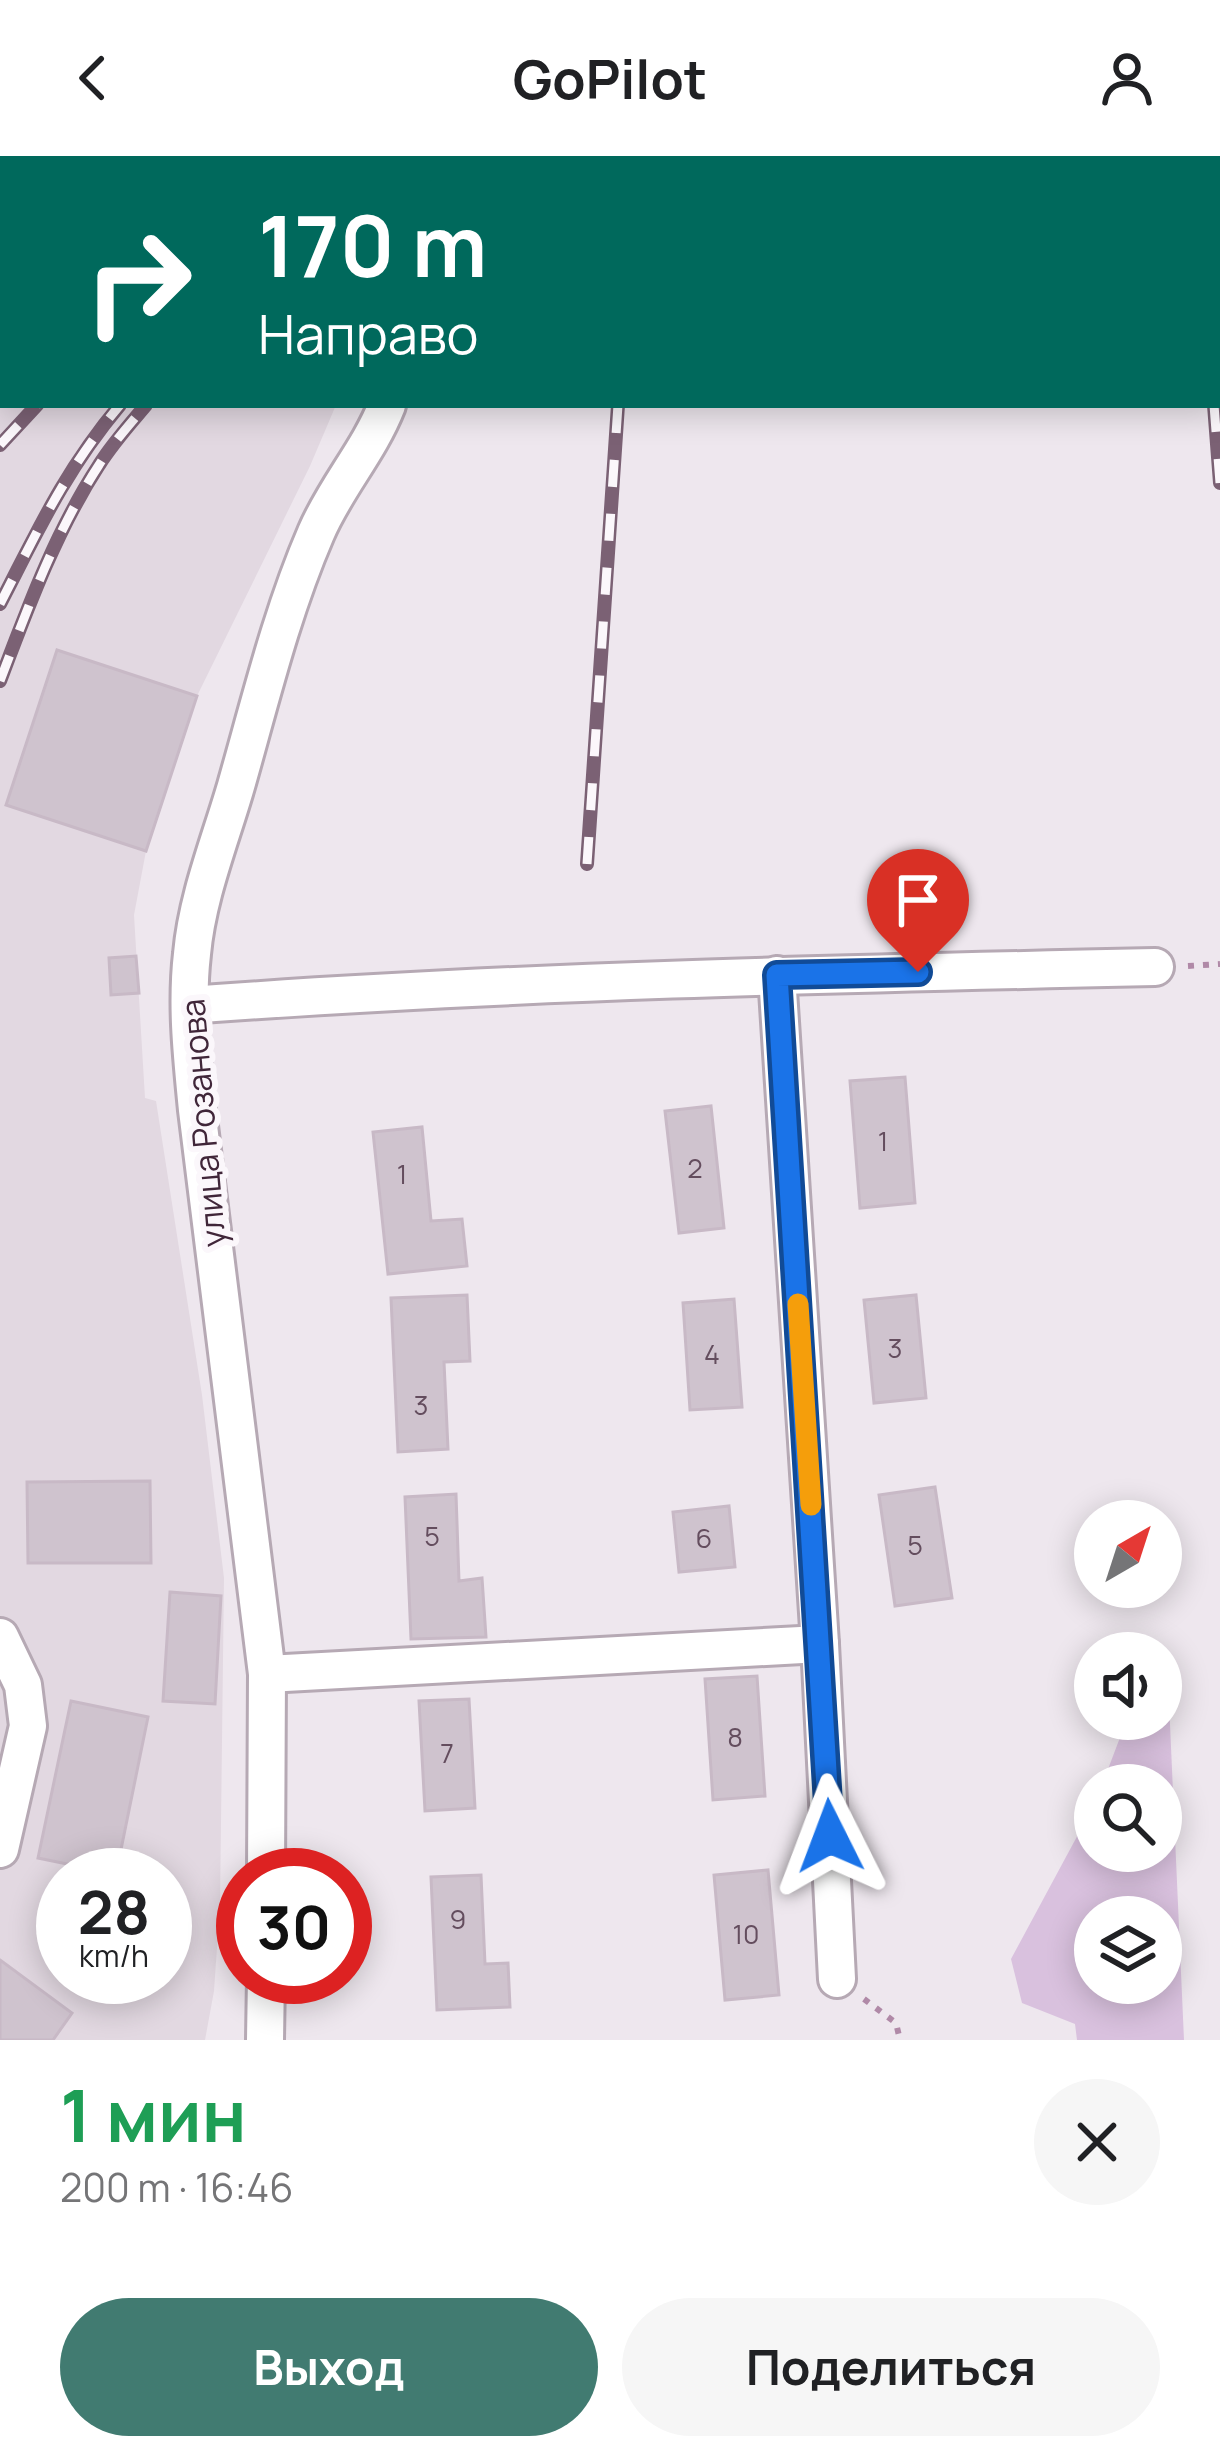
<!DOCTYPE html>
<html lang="ru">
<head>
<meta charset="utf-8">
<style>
	:root { --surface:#fff; --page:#f6f6f6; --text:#202124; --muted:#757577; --accent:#417b71 }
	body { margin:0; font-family:Manrope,sans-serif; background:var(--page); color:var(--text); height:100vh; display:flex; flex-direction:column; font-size:45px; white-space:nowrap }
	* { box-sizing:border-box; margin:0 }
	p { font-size:39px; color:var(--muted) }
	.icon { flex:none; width:66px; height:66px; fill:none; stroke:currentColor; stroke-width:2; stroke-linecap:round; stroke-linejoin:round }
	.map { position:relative; height:1884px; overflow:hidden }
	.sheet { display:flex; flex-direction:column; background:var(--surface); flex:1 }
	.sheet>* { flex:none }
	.top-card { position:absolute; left:0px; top:0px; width:1221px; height:252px; box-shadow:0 6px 30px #0003; background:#00695c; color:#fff; overflow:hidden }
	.needle { width:78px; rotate:39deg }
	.buttons { position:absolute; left:1074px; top:1344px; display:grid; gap:24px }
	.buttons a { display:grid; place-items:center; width:108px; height:108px; border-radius:50%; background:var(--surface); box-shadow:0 6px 30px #0003; font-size:60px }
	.speed { position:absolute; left:36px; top:1692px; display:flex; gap:24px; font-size:60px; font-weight:700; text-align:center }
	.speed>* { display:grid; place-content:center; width:156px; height:156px; border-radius:50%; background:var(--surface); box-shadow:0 6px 30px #0003; line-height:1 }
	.speed small { font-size:30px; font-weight:400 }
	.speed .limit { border:18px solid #d22; background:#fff; color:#111 }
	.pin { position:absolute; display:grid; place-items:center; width:102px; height:102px; color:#fff; margin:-123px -51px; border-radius:50% 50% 50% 0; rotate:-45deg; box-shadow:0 0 12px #0007 }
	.pin .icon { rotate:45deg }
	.me { position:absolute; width:132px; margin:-66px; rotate:357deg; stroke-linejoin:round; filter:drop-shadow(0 0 9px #0008) }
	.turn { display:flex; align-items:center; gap:42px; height:252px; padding:0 60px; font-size:54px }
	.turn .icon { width:156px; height:156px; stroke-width:2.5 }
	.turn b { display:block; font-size:84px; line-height:102px }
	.round { display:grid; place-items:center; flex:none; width:126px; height:126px; border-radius:63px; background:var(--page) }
	.overview { display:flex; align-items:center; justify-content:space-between; height:204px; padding:0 60px }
	h1 { font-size:72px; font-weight:700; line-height:90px; color:#1e9e55 }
	.action { display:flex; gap:24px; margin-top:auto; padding:24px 60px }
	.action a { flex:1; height:138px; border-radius:72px; background:var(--accent); color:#fff; font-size:48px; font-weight:700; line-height:138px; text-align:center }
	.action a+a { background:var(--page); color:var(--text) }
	header { display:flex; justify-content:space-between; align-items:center; height:156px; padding:0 60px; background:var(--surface); font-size:54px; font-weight:700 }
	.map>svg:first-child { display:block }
</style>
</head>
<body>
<header><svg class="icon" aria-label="back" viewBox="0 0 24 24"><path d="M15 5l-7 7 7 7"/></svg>GoPilot<svg class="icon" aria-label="person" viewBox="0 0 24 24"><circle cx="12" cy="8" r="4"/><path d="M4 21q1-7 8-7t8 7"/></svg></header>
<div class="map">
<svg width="1220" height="1884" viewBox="0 0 1220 1884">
	<rect width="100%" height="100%" fill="#eee7ee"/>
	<path fill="#e2d8e1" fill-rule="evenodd" d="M3,143v106h333l-26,61 -113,230 -51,155 -12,64 11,183 11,3 46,294 22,183 -4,326 -6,87 -9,49h-205v-1740zM63,1719h102v102h-102z"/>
	<path fill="#d9c1de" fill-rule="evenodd" d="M1168,1523l16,361h-107l-2,-16 -53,-21 -11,-44 84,-156v48h66v-66h-59l25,-66h34v-37zM1095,1761h66v66h-66z"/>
	<g fill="#cfc3ce" stroke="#c8b9c6" stroke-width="3">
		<path d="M57,494l140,46 -51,155 -140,-46z"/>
		<path d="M136,800l3,37 -28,2 -2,-37z"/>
		<path d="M905,921l10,126 -55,5 -10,-127z"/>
		<path d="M711,950l13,122 -45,5 -14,-122z"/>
		<path d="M422,971l9,94 31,-2 5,47 -79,8 -15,-142z"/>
		<path d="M467,1139l3,66 -26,1 4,87 -50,3 -7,-154z"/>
		<path d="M916,1139l10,103 -52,5 -10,-103z"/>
		<path d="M734,1143l8,108 -52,3 -7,-107z"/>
		<path d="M150,1325l1,82h-123l-1,-81z"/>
		<path d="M935,1331l17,111 -57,8 -16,-111z"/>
		<path d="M456,1338l3,87 23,-3 4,59 -75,2 -6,-142z"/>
		<path d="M729,1350l6,61 -56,5 -6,-60z"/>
		<path d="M170,1436l51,4 -6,108 -52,-3z"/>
		<path d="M757,1520l8,120 -52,4 -8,-121z"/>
		<path d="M469,1543l6,109 -50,3 -6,-110z"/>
		<path d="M71,1545l77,16 -32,157 -78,-16z"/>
		<path d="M768,1714l11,125 -54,5 -11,-125z"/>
		<path d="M481,1719l4,89 23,-1 2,44 -73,3 -6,-133z"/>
		<path d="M0,1804l72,53 -19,27h-53z"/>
	</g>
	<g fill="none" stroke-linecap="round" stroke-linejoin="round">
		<g stroke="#b6a9b4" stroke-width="42">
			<g id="minor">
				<path d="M161,3l6,-3"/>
				<path d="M467,3l2,-3"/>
				<path d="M0,87l3,-2"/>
				<path d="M777,819l43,669 17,335"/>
				<path d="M190,849c321,-24 643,-31 965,-38"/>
				<path d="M0,1481l23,48 5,41 -28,123"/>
				<path d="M267,1518l553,-30"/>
				<path d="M266,1719l1,-201 -70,-564c-5,-52 -11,-104 -5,-156 5,-57 28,-113 44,-168 24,-84 45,-172 80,-253 19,-45 53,-82 71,-128"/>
				<path d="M265,1884l1,-63"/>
			</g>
		</g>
		<g stroke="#b089a7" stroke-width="6" stroke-dasharray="6 9" stroke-linecap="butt">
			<path d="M1188,810l32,-2"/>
			<path d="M864,1843l32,24 4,17"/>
		</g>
		<use href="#minor" stroke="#fff" stroke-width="36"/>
		<g stroke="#7b6174" stroke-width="14">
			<g id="rail">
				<path d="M1197,0v3"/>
				<path d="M336,3l5,-3"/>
				<path d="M360,3l3,-3"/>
				<path d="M638,3l1,-3"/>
				<path d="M0,245l3,-2"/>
				<path d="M1214,249l6,78"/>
				<path d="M0,289l37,-40"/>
				<path d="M0,448c38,-74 66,-135 120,-199"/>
				<path d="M0,525c28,-74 56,-150 99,-216 13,-21 31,-41 47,-60"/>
				<path d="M587,708l31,-459"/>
			</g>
		</g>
		<use href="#rail" stroke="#fbf7fb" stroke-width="9" stroke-dasharray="27" stroke-linecap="butt"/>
	</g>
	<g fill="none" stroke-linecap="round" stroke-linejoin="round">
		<g stroke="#114b97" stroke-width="30">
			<path id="route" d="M830,1680l-53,-861 141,-3"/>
		</g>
		<use href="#route" stroke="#1a73e8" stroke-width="21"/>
		<path stroke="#f59e0b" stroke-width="21" d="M798,1148l13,201"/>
	</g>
	<g text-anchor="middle" stroke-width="12" stroke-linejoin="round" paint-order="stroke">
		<g font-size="27" fill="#644d5e">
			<text x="883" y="995">1</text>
			<text x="695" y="1022">2</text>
			<text x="402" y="1028">1</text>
			<text x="895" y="1202">3</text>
			<text x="712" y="1208">4</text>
			<text x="421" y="1259">3</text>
			<text x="432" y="1390">5</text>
			<text x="704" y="1392">6</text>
			<text x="915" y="1399">5</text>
			<text x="735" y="1591">8</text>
			<text x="447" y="1607">7</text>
			<text x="458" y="1773">9</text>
			<text x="746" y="1788">10</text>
		</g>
		<g font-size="33" fill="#402639" stroke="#fbf7fb">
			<text transform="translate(203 967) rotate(-95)" y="12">улица Розанова</text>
		</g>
	</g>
</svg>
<div class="buttons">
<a><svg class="needle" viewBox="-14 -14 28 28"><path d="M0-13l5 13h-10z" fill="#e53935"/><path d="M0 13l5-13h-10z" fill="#757577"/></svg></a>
<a><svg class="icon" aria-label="sound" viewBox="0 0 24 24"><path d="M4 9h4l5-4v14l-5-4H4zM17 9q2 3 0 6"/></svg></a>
<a><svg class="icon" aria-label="search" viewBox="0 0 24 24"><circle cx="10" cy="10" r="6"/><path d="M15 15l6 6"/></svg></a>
<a><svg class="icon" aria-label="layers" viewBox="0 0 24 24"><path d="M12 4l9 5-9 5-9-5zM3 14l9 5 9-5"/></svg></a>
</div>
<div class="speed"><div>28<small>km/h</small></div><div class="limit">30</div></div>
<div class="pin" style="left:918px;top:816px;background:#d93025"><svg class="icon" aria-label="arrive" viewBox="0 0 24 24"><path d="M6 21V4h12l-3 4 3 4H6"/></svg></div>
<svg class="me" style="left:830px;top:1680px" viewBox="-20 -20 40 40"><path d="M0-17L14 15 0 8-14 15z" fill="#1a73e8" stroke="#fff" stroke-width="4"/></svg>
<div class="top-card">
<div class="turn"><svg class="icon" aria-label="right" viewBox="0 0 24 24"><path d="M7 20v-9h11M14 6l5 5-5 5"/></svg><div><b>170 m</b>Направо</div></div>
</div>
</div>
<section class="sheet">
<div class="overview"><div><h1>1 мин</h1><p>200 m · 16:46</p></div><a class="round"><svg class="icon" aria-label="close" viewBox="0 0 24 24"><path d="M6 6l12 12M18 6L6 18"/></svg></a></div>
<div class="action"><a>Выход</a><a>Поделиться</a></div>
</section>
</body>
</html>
